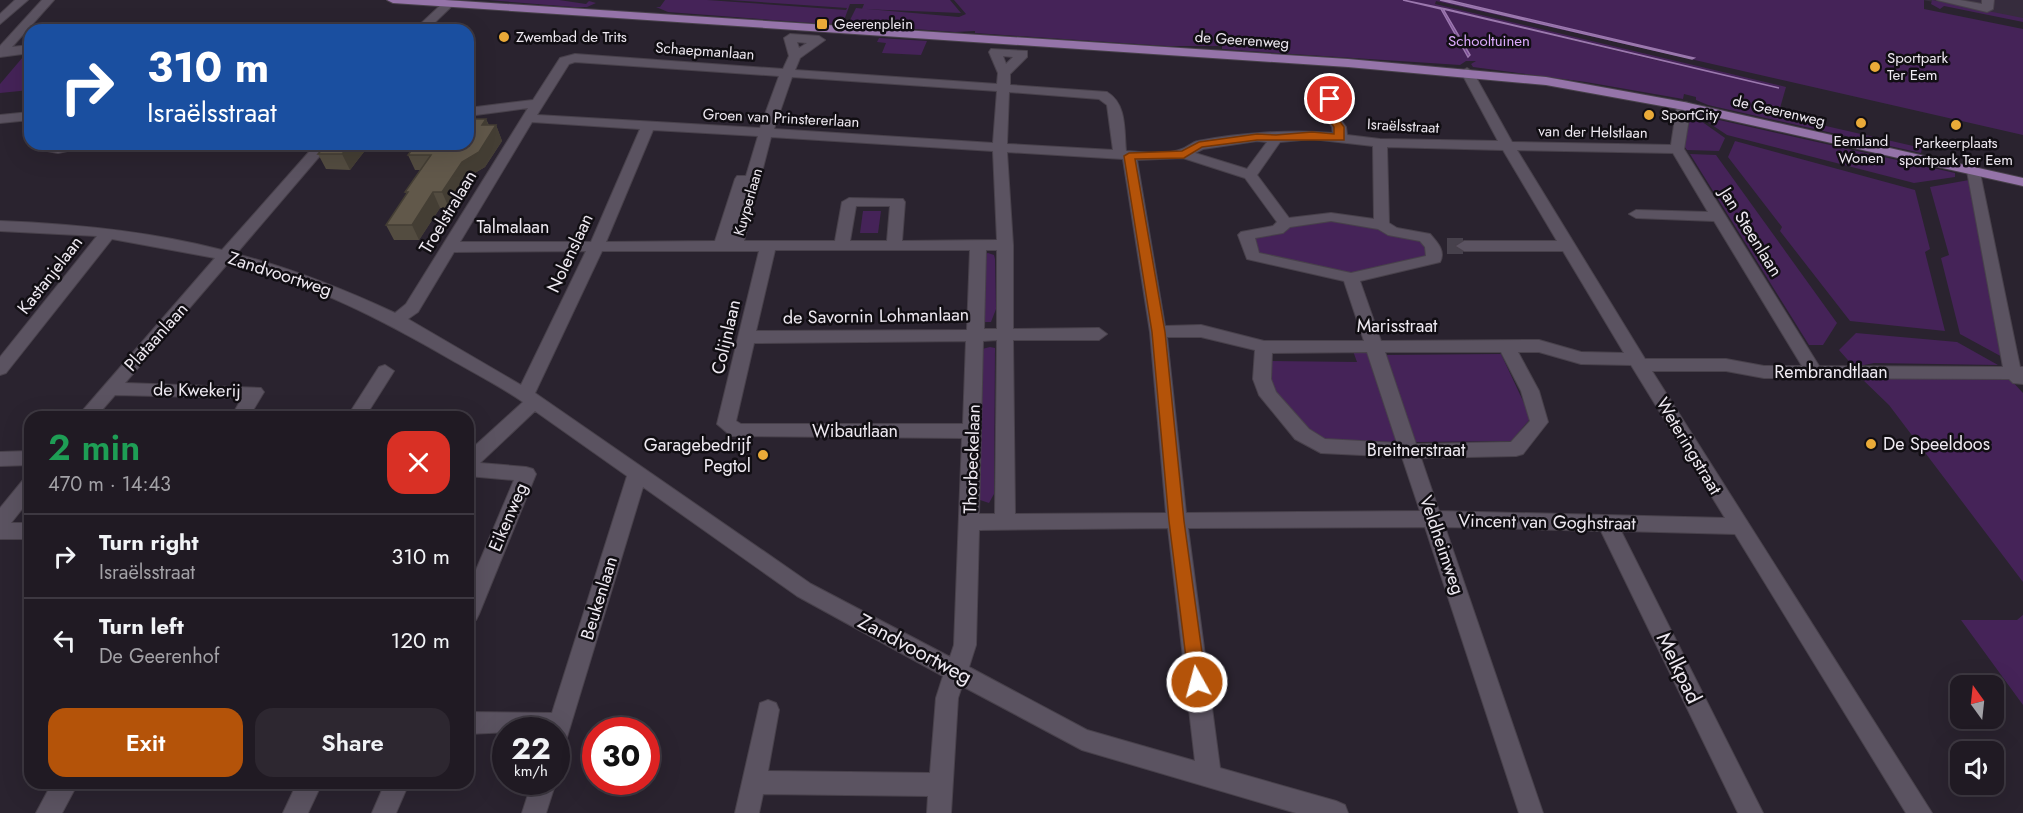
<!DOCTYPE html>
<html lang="en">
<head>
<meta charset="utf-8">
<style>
	:root { --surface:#201a23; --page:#2d2730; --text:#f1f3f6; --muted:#a2a1a6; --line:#3d3841; --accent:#b45309 }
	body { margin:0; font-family:Jost,sans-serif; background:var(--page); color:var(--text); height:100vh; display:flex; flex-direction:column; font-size:22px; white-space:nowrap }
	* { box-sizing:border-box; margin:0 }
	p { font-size:20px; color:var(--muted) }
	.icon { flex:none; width:33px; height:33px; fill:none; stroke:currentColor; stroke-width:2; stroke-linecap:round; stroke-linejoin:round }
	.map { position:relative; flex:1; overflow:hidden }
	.details { position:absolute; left:24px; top:411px; width:450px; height:378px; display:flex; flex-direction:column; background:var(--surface); border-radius:18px; box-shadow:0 6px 24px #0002,0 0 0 2px var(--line) }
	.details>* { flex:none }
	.top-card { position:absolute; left:24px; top:24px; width:450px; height:126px; border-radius:18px; box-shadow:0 6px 24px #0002,0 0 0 2px var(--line); background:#1a4fa0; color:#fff; overflow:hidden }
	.needle { width:39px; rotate:345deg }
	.buttons { position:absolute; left:1950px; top:675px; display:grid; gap:12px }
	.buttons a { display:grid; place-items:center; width:54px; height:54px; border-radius:12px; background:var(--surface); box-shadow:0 6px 24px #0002,0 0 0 2px var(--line); font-size:30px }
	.speed { position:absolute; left:492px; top:717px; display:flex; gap:12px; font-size:30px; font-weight:700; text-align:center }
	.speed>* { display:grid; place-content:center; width:78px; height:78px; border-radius:50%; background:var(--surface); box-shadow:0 6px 24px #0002,0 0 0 2px var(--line); line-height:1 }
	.speed small { font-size:15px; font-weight:400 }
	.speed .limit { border:9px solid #d22; background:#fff; color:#111 }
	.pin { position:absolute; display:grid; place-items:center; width:51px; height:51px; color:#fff; margin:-26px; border:3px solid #fff; border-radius:50%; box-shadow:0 2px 6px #0007 }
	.me { position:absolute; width:66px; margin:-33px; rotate:353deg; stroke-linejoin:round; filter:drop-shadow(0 0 4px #0008) }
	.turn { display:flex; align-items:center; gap:21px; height:126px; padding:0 24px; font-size:27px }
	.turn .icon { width:78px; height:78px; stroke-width:2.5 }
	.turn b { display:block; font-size:42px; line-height:51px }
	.round { display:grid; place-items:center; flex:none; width:63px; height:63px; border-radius:18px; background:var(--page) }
	.headline { display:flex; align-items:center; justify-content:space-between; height:102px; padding:0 24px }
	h1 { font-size:36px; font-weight:600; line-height:45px; color:#1e9e55 }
	.cta { display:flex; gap:12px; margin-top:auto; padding:12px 24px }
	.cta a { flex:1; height:69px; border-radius:18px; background:var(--accent); color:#fff; font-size:24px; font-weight:600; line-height:69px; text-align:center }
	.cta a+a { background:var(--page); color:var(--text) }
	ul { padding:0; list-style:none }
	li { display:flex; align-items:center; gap:18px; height:84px; padding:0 24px; border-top:2px solid var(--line) }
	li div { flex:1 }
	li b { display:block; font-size:22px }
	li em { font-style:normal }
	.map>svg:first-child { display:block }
</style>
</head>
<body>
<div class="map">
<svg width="2023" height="813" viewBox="0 0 2023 813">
	<rect width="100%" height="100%" fill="#2a232f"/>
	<path fill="#362c3d" d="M1923,0h100v21l-44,-10z"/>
	<g fill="#452358" fill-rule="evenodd">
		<path d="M488,0h71l27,4 3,-3 7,2 -9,4h-13z"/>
		<path d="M665,0h42l139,10 1,-2 -118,-8h221l11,13 -99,-4 2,-5h-14l-7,19 -17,1 -158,-12 -12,-5h4z"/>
		<path d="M954,0h970v9l99,20v106l-587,-134 -1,3 351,83 -8,28 144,33 -1,5 -213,-48 -12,-5v-3l-12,-3 -1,5 -97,-17 -113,-15 -2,-3 5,-3h-10l-6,4 -211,-14 -27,-2v-3h-55l-177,-12 -15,-1v-2l-20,1 -107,-8 8,-16 103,9 7,-3zM1432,7h8l249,61 -246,-59 27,46 -1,2 -28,-48z"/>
		<path d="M1932,0l91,18v4l-79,-16 -4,3 -9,-5z"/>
		<path d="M879,38l48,3 -6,14 -39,-2 4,-10 -9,-1z"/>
		<path d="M30,56v34l-30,3v-9l23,-27z"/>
		<path d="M1691,114l34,24 -6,13 -32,-1 -3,-4z"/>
		<path d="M1697,115l258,58v4l-41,6 -187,-48z"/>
		<path d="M1735,141l180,49 15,59 -5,3 20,79 -95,-10 -70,-90 2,-4 -54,-70z"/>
		<path d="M1690,154l26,1 121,168 -14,22h-14z"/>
		<path d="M1969,180l37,179 -46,-25 -19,-76 8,-3 -19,-68z"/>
		<path d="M863,211h18l-3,22h-18z"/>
		<path d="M1326,220l47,6 10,6 36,6 10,18 -76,19 -98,-20v-19l33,-10z"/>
		<path d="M988,253l6,2 1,4 1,50 -5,13h-9l2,-68z"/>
		<path d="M1856,333l101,9 41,23 -124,-2 -20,4 -15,-17z"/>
		<path d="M990,347l5,1 -1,146 -5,9 -12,-4 5,-150z"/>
		<path d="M1366,350l35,92 -5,6 -55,-3 -25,-7 -45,-49 -1,-28 87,1 -4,-11z"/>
		<path d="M1501,354l30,64 -20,23 -96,1 -29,-87z"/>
		<path d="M1861,378h148l14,15v189l-134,-177z"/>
		<path d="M2023,615v90l-62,-85h56z"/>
	</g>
	<g fill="#774892" stroke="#9b78ae" stroke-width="1.5">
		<path d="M1403,0l43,9 333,79 -336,-79 27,46 -2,2 -27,-48z"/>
		<path d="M1440,0l12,1 242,57 -2,1z"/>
	</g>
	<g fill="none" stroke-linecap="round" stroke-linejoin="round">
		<path stroke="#47414c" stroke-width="16" stroke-dasharray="16 8" stroke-linecap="butt" d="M1447,246h17"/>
		<g stroke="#48414b" stroke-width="2">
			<g id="minor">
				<path d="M15,0h13l-28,24v-10z"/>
				<path d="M42,0h12l-42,47 18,-2v8l-30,4v-11z"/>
				<path d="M1937,0h23l22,4v-4h12l-1,9 -6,3z"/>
				<path d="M444,2l10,2 -27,26h-13z"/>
				<path d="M790,34l29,2 6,4 -25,18 -5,12 202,14 1,-11 -9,-21 2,-3 36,2v6l-17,17v11l97,7c20,12 17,38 19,59 17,1 40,5 56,-2 6,-2 10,-7 16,-8 40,-8 95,-12 135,-8l-1,-6 -8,-11 -2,-38 6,-4 6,4 4,38 8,11 1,8 33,4 118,2 -37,-69 6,-4 6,4 39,70 159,3 6,-39 7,-4 5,1 2,3 -7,43 135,217 184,1 -36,-196 7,-4 5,1 41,199h3v17l-10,-1 -4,-4 -245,-1 -38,-7h-74l280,442h-26l-171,-279 -114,-3 142,282h-25l-137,-282 -156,-4 98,286h-24l-94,-286 -237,1 32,240 116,33 9,4 3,8h-52l-214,-63 -120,-64 -4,12 -7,115h-24l1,-17 -165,-2 -4,19h-24l25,-110 8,-3 8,3 3,7 -11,61 162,2 6,-75 7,-22 -146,-80 -154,-109 -79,260 -8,3v-20l-88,4v-22l84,1 75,-237 -92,-65 -55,52 46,4 7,2 3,5 -57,140 -3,6 -8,3v-34l46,-109 -46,-4v-24l55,-50c-22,-15 -45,-27 -68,-40 -72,-42 -144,-79 -226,-100l-104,121 136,5 3,4 -15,25h-18l11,-19 -127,-3 -19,22h-19l138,-159 -103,-19 -106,134 -6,2v-18l97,-121 -97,-5v-10c75,3 149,10 222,29l94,-106h14l-94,110c55,14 107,35 159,59l11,-9 122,-196 -60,8v-8l65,-8 27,-42 15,-4 208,15 6,-13 -5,-18zM797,42l10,1 -8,5zM1003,56l10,1 -7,7zM575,62l204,14 -19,52 -223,-13 32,-51zM792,77l205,14 -4,52 -219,-14zM1009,92l90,7 8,6 6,45 -106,-6zM532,122l108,7 -49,113h-131zM653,130l105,6 -12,40h-9l-2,3 -20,62 -109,1zM771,137l222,14 4,89 -95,1 3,-39 -2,-3 -54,-1 -7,4 -7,39h-91zM1312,139l61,7 1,73 -43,-6 -42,5 -32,-43 23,-33zM1257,141l10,1 -20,27 -52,-16 8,-4zM1387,147l116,3 54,91h-93l-8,5 8,5h99l61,102 -43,-1 -42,-12 -158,1 -21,-60 80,-19c6,-11 -3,-20 -10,-28l-33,-6 -8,-5zM1517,150l156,3 35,59 -72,-2 -7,4 7,4 78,3 88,145h-38l-38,-7h-81zM1007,152l116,7 27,173 16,181 -151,1 -2,-174h86l8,-6 -8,-6 -86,1v-84zM1183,158l62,20 32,44 -4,4 -32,6 -3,3 9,24 97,22 20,60h-100l-63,-16 -36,1 -28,-166zM856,206h34l-3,35h-37zM1331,221l47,8 10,6 32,6 5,6 1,9 -75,17 -92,-20 -4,-15 28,-5 7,-6zM775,250h195l-3,80 -211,1zM986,250h11v79h-13zM586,251l-65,134 -113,-66 10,-7 36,-60zM602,251h157l-42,173 14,12 231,2 -8,207 -4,12 -139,-73 -276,-191zM1167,337h34l54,13 -2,29 6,16 36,44 26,14 81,4 18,54 -234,2zM997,340l-2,174h-16l4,-173zM966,341l-3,83h-222l-5,-3 18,-78zM1367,352l30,91 -72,-4 -16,-10 -33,-37 -5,-13 1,-26zM1385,352h116l20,39 9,30 -19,21 -95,2zM1518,352h21l42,12 50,1 94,153 -286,-7 -18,-53 95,-2 7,-2 25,-32 -9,-31zM1168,528l27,233 -108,-31 -118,-63 7,-22 3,-115z"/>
				<path d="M30,112v8l-30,3v-8z"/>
				<path d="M40,144h48l-2,3 -28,6 -16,-3z"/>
				<path d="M385,365l9,6 -29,46h-18l32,-50z"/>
				<path d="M30,451v14l-30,1v-14z"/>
				<path d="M30,478v21l-19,24h19v16h-30v-31l23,-28z"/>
				<path d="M532,782h24l-10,31h-24z"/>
				<path d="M52,783h26l-16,30h-26z"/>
				<path d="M297,783h25l-14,30h-25z"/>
				<path d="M385,783h24l-13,30h-24z"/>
			</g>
		</g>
		<g stroke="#48414b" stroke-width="2">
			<path id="major" d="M387,0h58l903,59 198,18 138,25 339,76v8l-339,-76 -138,-25 -198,-18 -955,-64z"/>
		</g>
		<use href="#minor" fill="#5b5361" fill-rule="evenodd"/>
		<use href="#major" fill="#9574a9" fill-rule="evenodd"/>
	</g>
	<g fill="#534c40">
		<path d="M486,119l3,6h7l6,16 -17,26 -17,10 -19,31h-9l-21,32h-25l-8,-15 21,-30 -2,-3 16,-22h-6l-7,-15z"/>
		<path d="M327,144h43l-20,26 -24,-1 -8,-15z"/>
	</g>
	<g fill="#443e34">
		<path d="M486,119l5,13 5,-7 6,16 -17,26 -17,10 -19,31 -7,-16z"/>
		<path d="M351,144h19l-20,26 -8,-16z"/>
		<path d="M433,192l7,16 -21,32 -7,-15z"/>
	</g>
	<g fill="#61584a" stroke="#443e34" stroke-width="1.5">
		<path d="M468,119h18l-4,6h14l-17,27 -17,10 -20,30h-9l-21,33h-26l22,-33h-3l26,-37h-23l8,-11h52z"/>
		<path d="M327,144h24l-9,10h-24z"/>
	</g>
	<path fill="#b45309" stroke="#753606" stroke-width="1.5" d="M1330,96l5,3 1,17 8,11v13h-87l-55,7 -18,11 -49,1 30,173 19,189 22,161 -3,6 -6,2 -6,-2 -2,-6 -20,-161 -17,-189 -28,-176 5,-3 53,-2 17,-9 58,-8 19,1 36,-3 22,2v-7l-8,-11 -1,-17z"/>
	<g fill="#eaaa38" stroke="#110e13" stroke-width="2">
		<rect x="816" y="18" width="12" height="12" rx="3"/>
		<circle cx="504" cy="37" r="6"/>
		<circle cx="1875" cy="67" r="6"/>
		<circle cx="1649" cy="115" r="6"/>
		<circle cx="1861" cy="123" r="6"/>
		<circle cx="1956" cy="125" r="6"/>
		<circle cx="1871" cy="444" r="6"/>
		<circle cx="763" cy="455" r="6"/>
	</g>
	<g text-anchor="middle" stroke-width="5" stroke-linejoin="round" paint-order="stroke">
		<g font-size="15" fill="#eee9f1" stroke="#110e13" text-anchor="start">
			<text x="834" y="29">Geerenplein</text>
			<text x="516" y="42">Zwembad de Trits</text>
			<text x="1887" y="63">Sportpark<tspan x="1887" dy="17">Ter Eem</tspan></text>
			<text x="1661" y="120">SportCity</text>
			<text x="1861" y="146" text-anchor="middle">Eemland<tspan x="1861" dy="17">Wonen</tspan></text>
			<text x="1956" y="148" text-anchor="middle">Parkeerplaats<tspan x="1956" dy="17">sportpark Ter Eem</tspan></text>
		</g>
		<g font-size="15" fill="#eee9f1" stroke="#110e13">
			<text transform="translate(1242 40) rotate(4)" y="5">de Geerenweg</text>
			<text transform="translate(705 51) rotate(4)" y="5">Schaepmanlaan</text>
			<text transform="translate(1779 111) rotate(13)" y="5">de Geerenweg</text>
			<text transform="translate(781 118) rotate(3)" y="5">Groen van Prinstererlaan</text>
			<text transform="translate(1403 126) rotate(3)" y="5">Israëlsstraat</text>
			<text transform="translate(1593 132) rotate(1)" y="5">van der Helstlaan</text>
			<text transform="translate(748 202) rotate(-74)" y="5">Kuyperlaan</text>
		</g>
		<g font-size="15" fill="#dcabfc" stroke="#110e13">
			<text x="1489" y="46">Schooltuinen</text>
		</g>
		<g font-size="18" fill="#eee9f1" stroke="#110e13">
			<text transform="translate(448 212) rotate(-59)" y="6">Troelstralaan</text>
			<text x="513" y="233">Talmalaan</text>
			<text transform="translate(1751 232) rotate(58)" y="6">Jan Steenlaan</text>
			<text transform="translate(570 253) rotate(-65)" y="6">Nolenslaan</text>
			<text transform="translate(280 274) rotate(18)" y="6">Zandvoortweg</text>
			<text transform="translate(50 275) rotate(-52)" y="6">Kastanjelaan</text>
			<text transform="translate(876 316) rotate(-1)" y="6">de Savornin Lohmanlaan</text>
			<text x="1397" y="332">Marisstraat</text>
			<text transform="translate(156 337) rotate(-48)" y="6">Plataanlaan</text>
			<text transform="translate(726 337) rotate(-77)" y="6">Colijnlaan</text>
			<text x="1831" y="378">Rembrandtlaan</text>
			<text transform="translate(197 390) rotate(1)" y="6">de Kwekerij</text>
			<text x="855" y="437">Wibautlaan</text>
			<text transform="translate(1689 446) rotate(59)" y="6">Weteringstraat</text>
			<text x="1416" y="456">Breitnerstraat</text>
			<text transform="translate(972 459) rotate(-88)" y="6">Thorbeckelaan</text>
			<text transform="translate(508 517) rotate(-67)" y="6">Eikenweg</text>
			<text transform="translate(1547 522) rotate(1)" y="6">Vincent van Goghstraat</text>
			<text transform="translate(1442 545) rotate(71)" y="6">Veldheimweg</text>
			<text transform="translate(599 598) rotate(-73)" y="6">Beukenlaan</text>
		</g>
		<g font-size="18" fill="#eee9f1" stroke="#110e13" text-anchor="start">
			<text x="1883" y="450">De Speeldoos</text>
			<text x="751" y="451" text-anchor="end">Garagebedrijf<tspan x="751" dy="21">Pegtol</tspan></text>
		</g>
		<g font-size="21" fill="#eee9f1" stroke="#110e13">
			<text transform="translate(915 649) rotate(28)" y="7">Zandvoortweg</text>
			<text transform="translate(1679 668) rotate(64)" y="7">Melkpad</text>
		</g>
	</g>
</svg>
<div class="buttons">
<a><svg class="needle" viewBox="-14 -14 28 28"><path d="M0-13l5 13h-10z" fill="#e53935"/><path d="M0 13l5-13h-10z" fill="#a2a1a6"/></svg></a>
<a><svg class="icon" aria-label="sound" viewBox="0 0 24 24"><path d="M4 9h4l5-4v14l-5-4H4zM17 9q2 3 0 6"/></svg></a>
</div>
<div class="speed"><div>22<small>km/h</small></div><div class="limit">30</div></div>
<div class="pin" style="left:1330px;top:99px;background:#d93025"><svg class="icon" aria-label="arrive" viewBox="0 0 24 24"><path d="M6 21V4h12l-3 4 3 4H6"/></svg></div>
<svg class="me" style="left:1197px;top:682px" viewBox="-20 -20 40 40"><circle r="17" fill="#b45309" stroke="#fff" stroke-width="3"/><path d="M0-11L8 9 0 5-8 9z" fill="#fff"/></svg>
<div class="top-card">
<div class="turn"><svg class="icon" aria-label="right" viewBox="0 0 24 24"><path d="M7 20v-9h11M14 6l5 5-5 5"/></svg><div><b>310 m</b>Israëlsstraat</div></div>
</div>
<section class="details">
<div class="headline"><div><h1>2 min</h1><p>470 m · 14:43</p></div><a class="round" style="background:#d93025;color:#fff"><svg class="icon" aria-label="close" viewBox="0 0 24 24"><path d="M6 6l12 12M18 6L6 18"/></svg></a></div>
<ul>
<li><svg class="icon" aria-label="right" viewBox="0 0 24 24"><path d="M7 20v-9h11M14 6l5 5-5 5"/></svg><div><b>Turn right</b><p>Israëlsstraat</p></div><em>310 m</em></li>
<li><svg class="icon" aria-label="left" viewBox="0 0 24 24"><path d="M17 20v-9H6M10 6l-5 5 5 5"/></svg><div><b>Turn left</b><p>De Geerenhof</p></div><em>120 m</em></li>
</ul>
<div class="cta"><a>Exit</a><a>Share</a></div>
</section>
</div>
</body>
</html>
